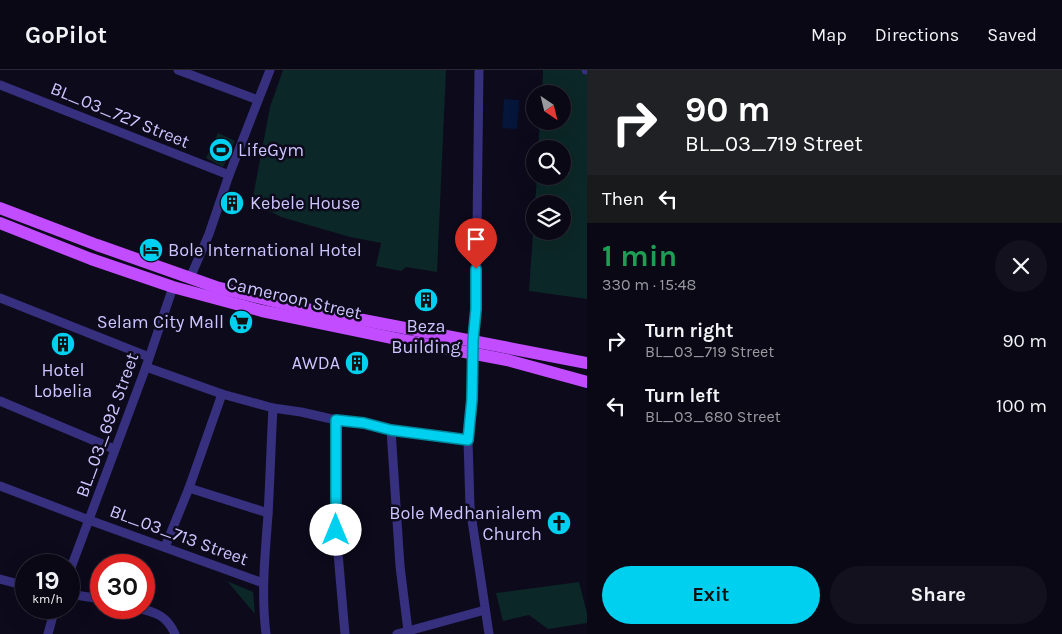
<!DOCTYPE html>
<html lang="en">
<head>
<meta charset="utf-8">
<style>
	:root { --surface:#0a0815; --page:#13111e; --text:#f1f3f6; --muted:#999aa0; --line:#2a2934; --accent:#00d0f0 }
	body { margin:0; font-family:Karla,sans-serif; background:var(--page); color:var(--text); height:100vh; display:flex; flex-direction:column; font-size:19px; white-space:nowrap }
	* { box-sizing:border-box; margin:0 }
	p { font-size:16px; color:var(--muted) }
	.icon { flex:none; width:28px; height:28px; fill:none; stroke:currentColor; stroke-width:2; stroke-linecap:round; stroke-linejoin:round }
	.map { position:relative; flex:1; overflow:hidden }
	.sheet { display:flex; flex-direction:column; background:var(--surface); width:475px }
	.sheet>* { flex:none }
	.top-card { background:#202124; color:#fff; overflow:hidden }
	.needle { width:32px; rotate:145deg }
	.controls { position:absolute; left:526px; top:15px; display:grid; gap:10px }
	.controls a { display:grid; place-items:center; width:45px; height:45px; border-radius:50%; background:var(--surface); box-shadow:0 5px 20px #0002,0 0 0 1px var(--line); font-size:25px }
	.speed { position:absolute; left:15px; top:484px; display:flex; gap:10px; font-size:25px; font-weight:700; text-align:center }
	.speed>* { display:grid; place-content:center; width:65px; height:65px; border-radius:50%; background:var(--surface); box-shadow:0 5px 20px #0002,0 0 0 1px var(--line); line-height:1 }
	.speed small { font-size:12px; font-weight:400 }
	.speed .limit { border:8px solid #d22; background:#fff; color:#111 }
	.pin { position:absolute; display:grid; place-items:center; width:42px; height:42px; color:#fff; margin:-51px -21px; border-radius:50% 50% 50% 0; rotate:-45deg; box-shadow:0 0 5px #0007 }
	.pin .icon { rotate:45deg }
	.me { position:absolute; width:55px; margin:-28px; rotate:0deg; stroke-linejoin:round; filter:drop-shadow(0 0 4px #0008) }
	.turn { display:flex; align-items:center; gap:18px; height:105px; padding:0 15px; font-size:22px }
	.turn .icon { width:65px; height:65px; stroke-width:2.5 }
	.turn b { display:block; font-size:35px; line-height:42px }
	.then { display:flex; align-items:center; height:48px; padding:0 15px; background:#0003; gap:10px; font-size:19px }
	.round { display:grid; place-items:center; flex:none; width:52px; height:52px; border-radius:26px; background:var(--page) }
	.overview { display:flex; align-items:center; justify-content:space-between; height:85px; padding:0 15px }
	h1 { font-size:30px; font-weight:700; line-height:38px; color:#1e9e55 }
	.primary-button { display:flex; gap:10px; margin-top:auto; padding:10px 15px }
	.primary-button a { flex:1; height:58px; border-radius:30px; background:var(--accent); color:#111; font-size:20px; font-weight:700; line-height:58px; text-align:center }
	.primary-button a+a { background:var(--page); color:var(--text) }
	ul { padding:0; list-style:none }
	li { display:flex; align-items:center; gap:15px; height:65px; padding:0 15px }
	li div { flex:1 }
	li b { display:block; font-size:19px }
	li em { font-style:normal }
	header { display:flex; align-items:center; gap:30px; box-sizing:border-box; height:70px; padding:0 25px; background:var(--surface); border-bottom:1px solid var(--line) }
	header strong { font-size:24px }
	nav { display:flex; gap:28px; margin-inline-start:auto; font-size:18px }
	main { display:flex; flex:1; min-height:0 }
	.map>svg:first-child { display:block }
</style>
</head>
<body>
<header>
<strong>GoPilot</strong>
<nav><a>Map</a><a>Directions</a><a>Saved</a></nav>
</header>
<main>
<div class="map">
<svg width="587" height="564" viewBox="0 0 587 564">
	<rect width="100%" height="100%" fill="#0d0a1c"/>
	<g fill="#0c2727" fill-rule="evenodd">
		<path d="M283,0h163l-9,202 -31,-5 -5,4 -25,-5 5,-23 -31,-6 -69,-20 -29,-15 18,-95z"/>
		<path d="M543,0h44v229l-58,-8 8,-115h25v-27h-24l2,-28h22v-27h-20zM535,134h27v27h-27z"/>
		<path d="M218,63l17,8 -12,26 -17,-9z"/>
		<path d="M227,511l26,11 2,22z"/>
		<path d="M579,512l8,31v10l-39,6 -19,-14 -26,6 -7,-28z"/>
	</g>
	<path fill="#05163a" d="M504,29l15,1 -2,29 -15,-1z"/>
	<g fill="none" stroke-linecap="round" stroke-linejoin="round">
		<g stroke="#36307f" stroke-width="9">
			<path d="M178,0l80,30"/>
			<path d="M479,0l-3,239 -3,31 -1,59 -4,41 2,67 19,127"/>
			<path d="M586,0h1"/>
			<path d="M0,15l229,90"/>
			<path d="M190,208l19,-44 20,-59 41,-105"/>
			<path d="M0,228l149,59"/>
			<path d="M146,297l76,27 51,14 28,4 35,8 28,3 27,7 77,10"/>
			<path d="M0,331l114,48"/>
			<path d="M336,350v110l9,104"/>
			<path d="M391,360l9,136 8,65"/>
			<path d="M0,416l89,34 174,63"/>
			<path d="M189,418l79,25"/>
			<path d="M165,477l24,-59 33,-94"/>
			<path d="M69,503l77,-206 27,-80"/>
			<path d="M0,509l26,7"/>
			<path d="M69,524l32,5"/>
			<path d="M137,538c19,4 30,8 38,26"/>
			<path d="M48,564l7,-26"/>
			<path d="M266,564c-5,-40 -1,-79 2,-119 2,-35 3,-71 5,-107"/>
			<path d="M397,564l88,-24"/>
		</g>
		<g stroke="#c24cff" stroke-width="12">
			<path d="M0,138l97,37 119,42 90,22 281,54"/>
			<path d="M0,153l91,36 82,28 89,24 140,29 105,20 80,22"/>
		</g>
	</g>
	<g fill="none" stroke-linecap="round" stroke-linejoin="round">
		<g stroke="#00879c" stroke-width="12">
			<path id="route" d="M336,460v-110l28,3 27,7 77,10 4,-41 1,-59 3,-31v-40"/>
		</g>
		<use href="#route" stroke="#00d0f0" stroke-width="9"/>
	</g>
	<defs>
		<g id="stadium-disc" transform="scale(1.25)"><circle r="9.5" fill="#00d0f0" stroke="#0d0a1c"/><path d="M0-5a6.5 5 0 1 0 0 10a6.5 5 0 1 0 0-10ZM-3.5-1.8h7v3.6h-7Z" fill="#111"/></g>
		<g id="building-disc" transform="scale(1.25)"><circle r="9.5" fill="#00d0f0" stroke="#0d0a1c"/><path d="M-4-6H4V6H1V3H-1V6H-4ZM-2.5-4.3h1.7v1.8h-1.7ZM.8-4.3h1.7v1.8H.8ZM-2.5-1h1.7V.8h-1.7ZM.8-1h1.7V.8H.8Z" fill="#111"/></g>
		<g id="hotel-disc" transform="scale(1.25)"><circle r="9.5" fill="#00d0f0" stroke="#0d0a1c"/><path d="M-6-4.5h1.5V1H6V5H4.5V3h-9V5H-6ZM-4 0a1.8 1.8 0 1 1 3.6 0ZM.5 0V-2.5h3Q6-2.5 6 0Z" fill="#111"/></g>
		<g id="supermarket-disc" transform="scale(1.25)"><circle r="9.5" fill="#00d0f0" stroke="#0d0a1c"/><path d="M-6-5.5h2.5l.6 2H6L4.5 2H-2.5L-4.4-4H-6ZM-1.5 3.2a1.3 1.3 0 1 0 .1 0ZM3 3.2a1.3 1.3 0 1 0 .1 0Z" fill="#111"/></g>
		<g id="church-disc" transform="scale(1.25)"><circle r="9.5" fill="#00d0f0" stroke="#0d0a1c"/><path d="M-1.2-6h2.4v3.5h3.3v2.4h-3.3V6h-2.4V-.1h-3.3v-2.4h3.3Z" fill="#111"/></g>
	</defs>
	<g fill-rule="evenodd">
		<use href="#stadium-disc" x="221" y="80"/>
		<use href="#building-disc" x="232" y="133"/>
		<use href="#hotel-disc" x="151" y="180"/>
		<use href="#building-disc" x="426" y="230"/>
		<use href="#supermarket-disc" x="241" y="252"/>
		<use href="#building-disc" x="63" y="274"/>
		<use href="#building-disc" x="357" y="293"/>
		<use href="#church-disc" x="559" y="453"/>
	</g>
	<g text-anchor="middle" stroke-width="5" stroke-linejoin="round" paint-order="stroke">
		<g font-size="18" fill="#cdc5ff" stroke="#0d0a1c">
			<text transform="translate(120 45) rotate(22)" y="6">BL_03_727 Street</text>
			<text transform="translate(294 228) rotate(13)" y="6">Cameroon Street</text>
			<text transform="translate(107 355) rotate(-70)" y="6">BL_03_692 Street</text>
			<text transform="translate(179 465) rotate(20)" y="6">BL_03_713 Street</text>
		</g>
		<g font-size="18" fill="#cdc5ff" stroke="#0d0a1c" text-anchor="start">
			<text x="238" y="86">LifeGym</text>
			<text x="250" y="139">Kebele House</text>
			<text x="168" y="186">Bole International Hotel</text>
			<text x="224" y="258" text-anchor="end">Selam City Mall</text>
			<text x="426" y="262" text-anchor="middle">Beza<tspan x="426" dy="21">Building</tspan></text>
			<text x="340" y="299" text-anchor="end">AWDA</text>
			<text x="63" y="306" text-anchor="middle">Hotel<tspan x="63" dy="21">Lobelia</tspan></text>
			<text x="542" y="449" text-anchor="end">Bole Medhanialem<tspan x="542" dy="21">Church</tspan></text>
		</g>
	</g>
</svg>
<div class="controls">
<a><svg class="needle" viewBox="-14 -14 28 28"><path d="M0-13l5 13h-10z" fill="#e53935"/><path d="M0 13l5-13h-10z" fill="#999aa0"/></svg></a>
<a><svg class="icon" aria-label="search" viewBox="0 0 24 24"><circle cx="10" cy="10" r="6"/><path d="M15 15l6 6"/></svg></a>
<a><svg class="icon" aria-label="layers" viewBox="0 0 24 24"><path d="M12 4l9 5-9 5-9-5zM3 14l9 5 9-5"/></svg></a>
</div>
<div class="speed"><div>19<small>km/h</small></div><div class="limit">30</div></div>
<div class="pin" style="left:476px;top:199px;background:#d93025"><svg class="icon" aria-label="arrive" viewBox="0 0 24 24"><path d="M6 21V4h12l-3 4 3 4H6"/></svg></div>
<svg class="me" style="left:336px;top:460px" viewBox="-20 -20 40 40"><circle r="19" fill="#fff"/><path d="M0-13L10 11 0 6-10 11z" fill="#00d0f0"/></svg>
</div>
<section class="sheet">
<div class="top-card">
<div class="turn"><svg class="icon" aria-label="right" viewBox="0 0 24 24"><path d="M7 20v-9h11M14 6l5 5-5 5"/></svg><div><b>90 m</b>BL_03_719 Street</div></div>
<div class="then">Then<svg class="icon" aria-label="left" viewBox="0 0 24 24"><path d="M17 20v-9H6M10 6l-5 5 5 5"/></svg></div>
</div>
<div class="overview"><div><h1>1 min</h1><p>330 m · 15:48</p></div><a class="round"><svg class="icon" aria-label="close" viewBox="0 0 24 24"><path d="M6 6l12 12M18 6L6 18"/></svg></a></div>
<ul>
<li><svg class="icon" aria-label="right" viewBox="0 0 24 24"><path d="M7 20v-9h11M14 6l5 5-5 5"/></svg><div><b>Turn right</b><p>BL_03_719 Street</p></div><em>90 m</em></li>
<li><svg class="icon" aria-label="left" viewBox="0 0 24 24"><path d="M17 20v-9H6M10 6l-5 5 5 5"/></svg><div><b>Turn left</b><p>BL_03_680 Street</p></div><em>100 m</em></li>
</ul>
<div class="primary-button"><a>Exit</a><a>Share</a></div>
</section>
</main>
</body>
</html>
